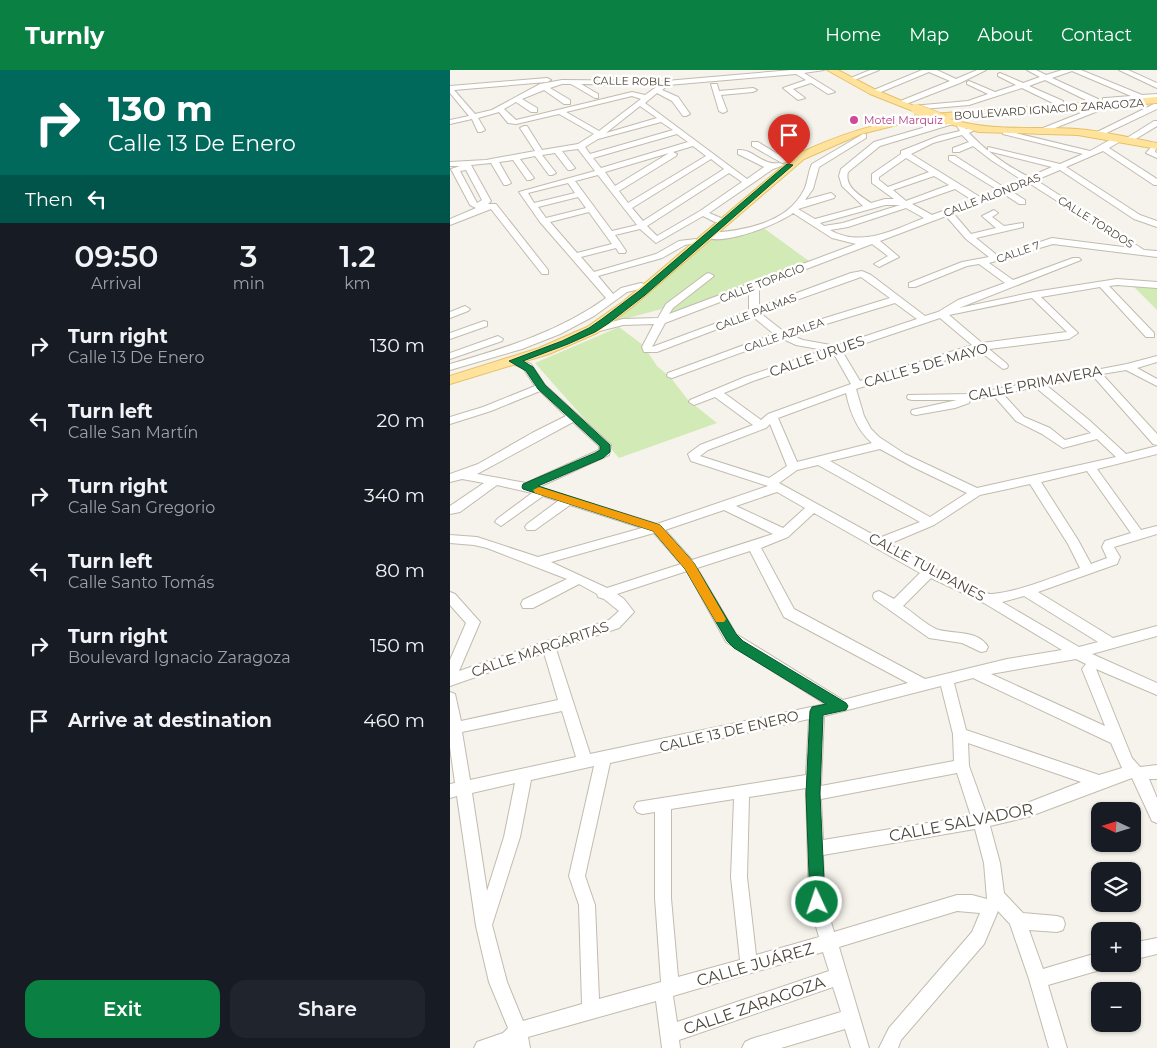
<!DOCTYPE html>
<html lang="en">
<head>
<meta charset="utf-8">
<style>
	:root { --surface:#171b24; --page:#20242c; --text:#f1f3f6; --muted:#9ea1a6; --accent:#0b8043 }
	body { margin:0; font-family:Montserrat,sans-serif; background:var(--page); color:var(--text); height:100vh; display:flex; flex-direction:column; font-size:19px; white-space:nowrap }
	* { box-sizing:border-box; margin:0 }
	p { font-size:16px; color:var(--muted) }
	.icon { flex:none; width:28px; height:28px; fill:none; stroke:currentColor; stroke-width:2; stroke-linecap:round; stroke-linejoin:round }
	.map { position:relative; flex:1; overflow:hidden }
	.drawer { display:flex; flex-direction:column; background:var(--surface); width:450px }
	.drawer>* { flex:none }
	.guide { background:#00695c; color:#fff; overflow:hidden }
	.needle { width:32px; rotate:274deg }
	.buttons { position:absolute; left:641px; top:732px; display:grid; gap:10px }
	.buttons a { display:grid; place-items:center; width:50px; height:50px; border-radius:10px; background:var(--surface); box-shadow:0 1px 4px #0004; font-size:25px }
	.pin { position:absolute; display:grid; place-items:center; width:42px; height:42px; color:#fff; margin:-51px -21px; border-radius:50% 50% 50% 0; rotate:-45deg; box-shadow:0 0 5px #0007 }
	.pin .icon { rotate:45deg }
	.me { position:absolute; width:55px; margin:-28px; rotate:357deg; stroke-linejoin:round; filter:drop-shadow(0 0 4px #0008) }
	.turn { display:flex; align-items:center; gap:18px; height:105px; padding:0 25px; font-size:22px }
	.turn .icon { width:65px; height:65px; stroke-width:2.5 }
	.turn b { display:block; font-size:35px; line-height:42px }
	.then { display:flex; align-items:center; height:48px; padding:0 25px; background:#0003; gap:10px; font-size:19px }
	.eta { display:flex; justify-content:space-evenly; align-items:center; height:85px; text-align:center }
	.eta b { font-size:30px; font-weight:600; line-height:35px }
	.primary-button { display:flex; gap:10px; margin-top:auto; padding:10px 25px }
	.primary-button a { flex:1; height:58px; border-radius:15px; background:var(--accent); color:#fff; font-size:20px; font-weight:600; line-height:58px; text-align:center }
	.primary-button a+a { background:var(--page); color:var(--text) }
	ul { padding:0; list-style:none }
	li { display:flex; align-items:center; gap:15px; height:75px; padding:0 25px }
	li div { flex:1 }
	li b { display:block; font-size:19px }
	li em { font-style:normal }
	header { display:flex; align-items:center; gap:30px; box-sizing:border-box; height:70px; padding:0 25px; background:var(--accent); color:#fff }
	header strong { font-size:24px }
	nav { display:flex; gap:28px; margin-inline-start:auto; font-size:18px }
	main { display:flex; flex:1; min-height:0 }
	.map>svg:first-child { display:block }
</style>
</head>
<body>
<header>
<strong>Turnly</strong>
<nav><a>Home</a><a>Map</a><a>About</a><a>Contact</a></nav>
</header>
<main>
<section class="drawer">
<div class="guide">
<div class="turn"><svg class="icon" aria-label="right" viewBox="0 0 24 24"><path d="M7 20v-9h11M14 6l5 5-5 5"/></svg><div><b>130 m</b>Calle 13 De Enero</div></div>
<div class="then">Then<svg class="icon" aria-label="left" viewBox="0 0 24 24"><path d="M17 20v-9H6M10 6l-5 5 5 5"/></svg></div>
</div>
<div class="eta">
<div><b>09:50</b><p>Arrival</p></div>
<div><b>3</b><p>min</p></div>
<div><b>1.2</b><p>km</p></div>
</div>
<ul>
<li><svg class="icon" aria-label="right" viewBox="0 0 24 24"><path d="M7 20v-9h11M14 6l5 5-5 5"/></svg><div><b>Turn right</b><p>Calle 13 De Enero</p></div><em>130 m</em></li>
<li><svg class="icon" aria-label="left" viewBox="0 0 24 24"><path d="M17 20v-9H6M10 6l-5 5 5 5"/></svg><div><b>Turn left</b><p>Calle San Martín</p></div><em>20 m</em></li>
<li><svg class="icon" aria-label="right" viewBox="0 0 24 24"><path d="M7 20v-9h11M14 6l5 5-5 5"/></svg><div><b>Turn right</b><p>Calle San Gregorio</p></div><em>340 m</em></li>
<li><svg class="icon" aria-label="left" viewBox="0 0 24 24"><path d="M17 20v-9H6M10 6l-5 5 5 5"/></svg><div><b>Turn left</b><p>Calle Santo Tomás</p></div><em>80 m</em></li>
<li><svg class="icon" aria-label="right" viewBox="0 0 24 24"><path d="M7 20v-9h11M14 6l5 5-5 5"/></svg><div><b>Turn right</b><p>Boulevard Ignacio Zaragoza</p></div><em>150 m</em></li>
<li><svg class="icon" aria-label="arrive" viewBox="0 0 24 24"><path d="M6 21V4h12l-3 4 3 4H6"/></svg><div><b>Arrive at destination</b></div><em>460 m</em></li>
</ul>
<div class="primary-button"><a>Exit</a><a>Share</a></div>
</section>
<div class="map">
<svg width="707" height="978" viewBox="0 0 707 978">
	<rect width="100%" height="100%" fill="#f6f3ec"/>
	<g fill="#d2eab5">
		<path d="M311,156l52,38 -150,53 6,-10 -63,17 102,-88 11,3z"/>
		<path d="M682,215l25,3v22z"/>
		<path d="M169,257l24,18 14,21 14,12 17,22 29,23 -98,35 -84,-95z"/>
	</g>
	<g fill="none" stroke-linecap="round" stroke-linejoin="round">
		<g stroke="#c2bbae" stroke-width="2">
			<g id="minor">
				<path d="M342,0h32l-20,3 31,19 -7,2 -17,-11 -18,6 12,9 -7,2 -15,-12 23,-8 -10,-6 -128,11 -6,5 16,7 12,17 -4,2h-3l-11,-15 -15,-8 -12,10 102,76 17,-12 -26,-13v-4c16,-1 24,16 42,13l4,2 -11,4 -64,44 12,5v4h-6l-12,-6 -47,27 -16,-14 -25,6 11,16 -1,2h-6l-3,-5 -35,9 13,15 62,-18 23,-13 17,-2v4l-11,2 -23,13 -64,18 15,18 8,-6 20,-5 3,1v4l-17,4 -33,24 -34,18 -38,15 -72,21v-6c55,-16 109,-32 156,-66l-66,-76 -21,-30 76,-21 -17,-22 -16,2 13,17 -4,2h-3l-13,-17 -13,2 14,18 -4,2h-3l-14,-19 -15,3 14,19 -4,2h-3l-14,-20 -14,2 12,21 -4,2h-3l-13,-22 -20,2 20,36 -3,3h8l52,66v4h-6l-51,-65 -41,16v-6l26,-11 -6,-3 -19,-36 9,-3h-10v-4l36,-2 49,-9 -15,-23 4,-2h3l15,24 36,-6 16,-10 -35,-20 -43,10 -8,-1 -9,-11 -21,6 7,12 -4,2h-3l-6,-13 -22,5v-4l19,-4 -19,-23v-7l97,-8 4,2 -4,2 -93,8 21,24 17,-4 48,-26 22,-4 104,1zM112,14h9l24,14h3v-4l-17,-10 78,1 -14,10 -13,-3 -116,28 -12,-11 12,-7 15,10h6v-4l-15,-9 22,-9 20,14h6v-4l-20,-12zM182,26l9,3 -42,32 -33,-19zM190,36l17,12 -51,15zM211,52l12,8 -83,24 -5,-7 13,-8zM227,64l11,8 -87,26 -8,-10zM243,76l13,10 -78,47 -9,-12 57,-35 1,-2 -4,-2zM219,83l-54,33 -10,-14zM261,89l13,10 -81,52 -11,-13zM16,100l16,30 -5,3 -17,-32zM279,103l13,9 -42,29 -43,25 -10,-10zM148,105l39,50 -25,6 -37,-50zM118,113l7,10 -41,10 -6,-10zM128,127l8,11 -40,10 -8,-11zM139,142l23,32 -35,9 -27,-31z"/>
				<path d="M420,0h9l-27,11 -6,-1z"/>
				<path d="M472,0h15l19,9 21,-9h9l-26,13 -59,23 -4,-2 1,-2 52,-21 -21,-9 -53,22 -7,-2z"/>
				<path d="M577,0h9l10,5 16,-5h19l61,25 15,-1v4l-54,4v-4h3l25,-2 -59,-25 -20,7 46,21v4h-6l-47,-23 -16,6 34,15v4h-6l-35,-17 -53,17 -57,5 -4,-2 4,-2 56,-5 20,-7 -21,-10v-2l2,-1 26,11 21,-7 -18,-9v-2l2,-1 23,10 17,-6z"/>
				<path d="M669,0h9l29,13v5z"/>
				<path d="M261,14h6l2,7 34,-3 4,2 -4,2 -32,3 6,16 -4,2 -4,-2z"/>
				<path d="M704,34h3v5l-59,28 -7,-2z"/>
				<path d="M646,37l7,2 -63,25 -7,-2z"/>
				<path d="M500,50l4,2 -1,2 -73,22 -32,26c-4,15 13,24 23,31l14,-4h9l-22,-16v-9l29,-20v-3l38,-15 21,-5 -3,-5 4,-2 5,5h6l1,2 -4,2c17,18 38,33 60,44l23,-10 -64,-16v-4l72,17 23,-10 -80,-20v-4l87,21 25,-14h6v4l-12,7 48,31v6h-3l-51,-34 -37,16 74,48 17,6v6l-23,-8 -74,-49 -24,10 108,70 13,1v6l-104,-13 -64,19 24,17 60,-22h6l2,2 -122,48 75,-16 83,-13 40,3v6l-40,-3 -8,1 45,47v4h-8l-46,-50 -59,10 37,36 -9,6 -80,10 18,15 1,2 -1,2 -4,1 -25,-19 -122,39 8,27 7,13 8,8 26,17 72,34 139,-31 -19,-18 -34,9 -21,-14 -26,-13 -22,-25 -24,4 -1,3 -14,5 -39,7 -4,-1 -1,-2 1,-2 45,-10h-45l-4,-1 -1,-2 1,-2 63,-1 156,-30 30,-8v6l-20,6 20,11v7l-31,-16 -24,4 55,60v11l-4,-1 -60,-68 -47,9 43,35 37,34 31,-8v8l-60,15 44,61 16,-4v8l-43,13 6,10 -3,7 -79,28 75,46 44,-12v10l-65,18 65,29v12l-61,-26 36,89 8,9 17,-2v14h-8l8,19v25l-5,-2 -20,-43 -104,39 -38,9 10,37 4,30 19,20 34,3 6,2 2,6 -2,6 -6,2 -28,-2 14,39 57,-17v12h7l-1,3 -6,3 -52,15 19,63h-18l-20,-69 -19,-55 -12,-13 -14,33 -83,96 -3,8h-19l10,-20 83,-96 8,-19 -23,-2 -118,36 30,101h-18l-6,-19 -64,19h-39l3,-6 6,-3 90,-27 -8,-25 -154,53 1,8h-18l-6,-47 -128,36 2,11h-56l3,-6 26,-9 5,-5 -19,-46 -13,-56 -19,-130 -7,2v-14l5,-1 -5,-36v-55l5,2 6,27 97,-21 -14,-47 -94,33v-26l16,-37 -16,-18v-13l5,2 25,28 -21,49 150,-51 10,-9 -15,-12 -6,-2 -1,-3 -18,-10 -46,24h-10l-2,-4 2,-4 44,-21 -80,-31 -13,-3 -24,-2v-8l27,2 61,20 104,-29 -72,-23 -35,25h-8l-2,-3 2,-3 31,-23 -15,-5 -42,30 -6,-4 2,-3 35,-26 -35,-8 -37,27 -10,2v-8l34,-23 -22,-4 -12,3v-8l28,-10 54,-31 34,-17 -26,-25 -49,20 -41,13v-7l33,-10 52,-21 -12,-18 -13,-5v-4l4,-1 17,6 14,21 66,60 -2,10 -70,32 118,37 111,-38 -77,-25 -3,-7 12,-9 53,-20 -38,-28 -21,8 -5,-3 1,-2 55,-23 79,-27 -28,-5 -15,-7 -109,40 -4,-1 -1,-2 1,-2 106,-39 -22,-18 -95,36h-13l-2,-5 12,-23 -31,1 -31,8 -5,-3 2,-2 34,-9 35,-1 8,-14 40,-30 3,-1 5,3 -41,32 -4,6 187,-70 -24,-6 -39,-25c-14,11 -74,35 -89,23l4,-3c34,-2 79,-9 96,-43 4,-8 4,-18 8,-26l51,-30h3v4l-47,29 -6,22 -8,11 26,-7 4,3 -1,2 -36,11 17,10 48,-13 -21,-20 -3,-10 2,-7 33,-27zM512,65l7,7 -16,6v4h6l14,-6 18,14 31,20 -17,8 -50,-32h-6v4l49,30 -18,7 -69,-43 22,-11zM456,88l23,14 -41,15 -9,-7v-3zM484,106l15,9 -43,16 -13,-11zM579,113l3,2 99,63 -79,-10 -54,18 -22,-18 47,-11v-4l-19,3 -12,-9 6,-4 -4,-3 -12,6 14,12 -25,6 -18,-21 51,-19 15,10h6v-4l-14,-9zM505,119l17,11 -40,15 -20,-11zM435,135h15l-57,18 -19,3 -4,-3zM456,138l18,10c-31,12 -62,30 -94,12l18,-3zM496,146l20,23 23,18 -27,5 -53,21v4h6l52,-21 12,-2 26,19 -47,17 -20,12 -13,4 -54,-41 -9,-4 -11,2 -92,34v-20l113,-43 16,12 -14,8 5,3 20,-10 -19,-16zM411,207l29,21 -107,33 -23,-18zM299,221v20l-97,36 13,-24zM582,228l35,34 -85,11 -33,-28zM445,233l22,16 -81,27 -33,-6 -13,-5zM490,248l32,27 -112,36 -18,-30zM384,284l17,30 -83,30 -7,6 -37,-27 29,-12zM585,317l56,46 -26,7 -15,-12 -26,-11 -21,-23zM396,323c4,19 11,37 26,50l-75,19 -19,-44zM123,352l26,24v4l-73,33 -49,-9zM320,354l17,42 -18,12 -69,-22 8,-6 58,-22zM430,379l33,18 54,26 -37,24 -100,-56zM368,395l102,57 -41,16 -100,-55 18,-13zM637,401l44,62 -26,8 -3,6 5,11 -16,6 -13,-24 -37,-58zM580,414l38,60 12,24c-28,9 -58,23 -88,26 -12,2 -87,-41 -103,-50l45,-19 46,-30zM327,422l28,16 -22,20 -47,-22zM274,440l49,24 -81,26 -27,-30zM364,443l106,60 -26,26 -15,-8 -5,2 -1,3 1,3 55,39 33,5 19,9 5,-1 2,-4c-10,-18 -36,-12 -52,-18 -11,-5 -22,-16 -33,-23l28,-28 53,25 78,47 -55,9 -82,20 -131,-70 -33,-61 27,-11zM204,463l27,31 -74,24 -56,-26zM300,481l34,66 124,66 -65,17 -107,-66 -39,-66zM237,501l39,71 99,62 -235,50 -34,-105 63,-21 15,-16 -10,-13 -7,-5zM574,526l74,46 -19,5 -77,-45zM626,589l10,5 -4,5 23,57 -114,-52zM523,608l138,65 11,25 -23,7 -133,-45 -12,-47zM491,616l12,48 1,27 -133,25 3,-70zM112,641l14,46 -106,23 -8,-48zM359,649l-3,56 -169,27 -3,5 3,5 5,2 13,-2v86l6,84 -62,17 -4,-94 -10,-29 25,-113zM518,673l113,39 -54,21 -41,10 -17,-47zM144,696l-25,110 10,29 3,99 -59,17 -16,-39 -15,-57 28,-88 11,-57zM507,703l14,43 -148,24 -2,-41zM65,713l-11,54 -17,54 -15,-98zM356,718l3,114 10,35 -63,18 -9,-78 2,-80zM284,729l-3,78 9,83 -62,17 -7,-79v-89zM525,759l9,34 3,36 -15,-4h-15l-123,37 -9,-30 -2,-47zM373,882l6,19 -152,51 -4,-26z"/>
				<path d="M704,51h3v5l-28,17 -7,-2z"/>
				<path d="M302,72h6l31,19 -7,2 -30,-17z"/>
				<path d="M704,74h3l-2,8 2,1v5l-11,-5z"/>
				<path d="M15,236l5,3 -2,2 -18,7v-6z"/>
				<path d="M34,251l3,1v4l-37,13v-6z"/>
				<path d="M48,266l5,3 -1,2 -52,18v-6z"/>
				<path d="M707,868v16l-25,6v-17z"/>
			</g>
		</g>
		<g stroke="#e6c16a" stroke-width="2">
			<g id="major">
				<path d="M377,0h11l38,20 45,19 -2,2h-6l-43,-17z"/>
				<path d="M707,27v6l-207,16c42,13 84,7 127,10 27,2 53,9 80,14v6l-79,-14 -99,-3 -37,-10 -1,-3 -44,6 -36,9 -57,25 -172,148 -35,26 -48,21 -99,30v-8l89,-28 48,-21 37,-26 172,-146c45,-22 87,-34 136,-41z"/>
			</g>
		</g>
		<use href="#minor" fill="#fff" fill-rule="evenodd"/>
		<use href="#major" fill="#ffe39c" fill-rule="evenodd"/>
		<g stroke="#e6c16a" stroke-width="11" stroke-linecap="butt">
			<path id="major-bridge" d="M466,39l29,11"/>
		</g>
		<use href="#major-bridge" stroke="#ffe39c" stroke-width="10"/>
	</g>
	<path fill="#0b8043" stroke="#07532c" d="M337,94l6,1 -148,130 -36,28 -14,9 -27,12 -45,17 10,6 12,18 65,60v7l-7,6 -65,28 122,39 34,38 42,71 7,7 103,62 2,3 -2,4 -23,5 -3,79 5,108 -3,5 -5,2 -5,-2 -2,-5 -4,-108 4,-83 2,-4 14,-3 -92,-56 -7,-7 -42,-72 -32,-38 -130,-42 -1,-2 1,-3 72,-31 5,-3v-4l-62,-57 -12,-18 -17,-10 53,-20 27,-13 13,-9 37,-28z"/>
	<path fill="#f59e0b" d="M89,417l121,38 34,38 32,56 -2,3h-8l-31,-53 -32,-38 -118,-38 -2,-3z"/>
	<circle fill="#d1479c" stroke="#fff" stroke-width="2" cx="404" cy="50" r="5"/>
	<g text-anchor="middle" stroke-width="5" stroke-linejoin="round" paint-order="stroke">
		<g font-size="11" fill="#4b4439" stroke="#fff">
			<text transform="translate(182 11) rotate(1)" y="4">CALLE ROBLE</text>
			<text transform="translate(599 39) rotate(-4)" y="4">BOULEVARD IGNACIO ZARAGOZA</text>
			<text transform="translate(542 125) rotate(-21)" y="4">CALLE ALONDRAS</text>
			<text transform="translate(646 152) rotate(32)" y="4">CALLE TORDOS</text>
			<text transform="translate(568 182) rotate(-19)" y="4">CALLE 7</text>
			<text transform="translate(312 213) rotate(-21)" y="4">CALLE TOPACIO</text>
			<text transform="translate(306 242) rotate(-21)" y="4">CALLE PALMAS</text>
			<text transform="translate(334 265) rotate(-19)" y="4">CALLE AZALEA</text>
		</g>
		<g font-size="11" fill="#b23c85" stroke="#fff" text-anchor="start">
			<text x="414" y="54">Motel Marquiz</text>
		</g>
		<g font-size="14" fill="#4b4439" stroke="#fff">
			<text transform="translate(367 286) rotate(-19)" y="5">CALLE URUES</text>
			<text transform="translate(476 295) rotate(-16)" y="5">CALLE 5 DE MAYO</text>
			<text transform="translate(585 313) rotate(-11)" y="5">CALLE PRIMAVERA</text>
			<text transform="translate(477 497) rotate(28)" y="5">CALLE TULIPANES</text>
			<text transform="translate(90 579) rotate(-19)" y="5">CALLE MARGARITAS</text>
			<text transform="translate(279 661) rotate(-13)" y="5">CALLE 13 DE ENERO</text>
		</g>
		<g font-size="16" fill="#4b4439" stroke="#fff">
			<text transform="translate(511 752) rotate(-11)" y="6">CALLE SALVADOR</text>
			<text transform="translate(305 894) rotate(-16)" y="6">CALLE JUÁREZ</text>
			<text transform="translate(304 935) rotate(-19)" y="6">CALLE ZARAGOZA</text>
		</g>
	</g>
</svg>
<div class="buttons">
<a><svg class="needle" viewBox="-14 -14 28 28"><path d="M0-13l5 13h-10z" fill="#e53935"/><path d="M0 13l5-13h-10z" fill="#9ea1a6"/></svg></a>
<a><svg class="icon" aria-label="layers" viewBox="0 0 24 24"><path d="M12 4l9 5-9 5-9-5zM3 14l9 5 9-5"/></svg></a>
<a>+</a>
<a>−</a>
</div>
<div class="pin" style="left:339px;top:95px;background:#d93025"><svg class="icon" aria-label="arrive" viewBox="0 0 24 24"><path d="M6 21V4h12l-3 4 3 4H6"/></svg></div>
<svg class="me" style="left:367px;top:832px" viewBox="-20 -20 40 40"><circle r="17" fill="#0b8043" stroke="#fff" stroke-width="3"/><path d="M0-11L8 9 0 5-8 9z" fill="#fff"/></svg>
</div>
</main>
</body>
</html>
